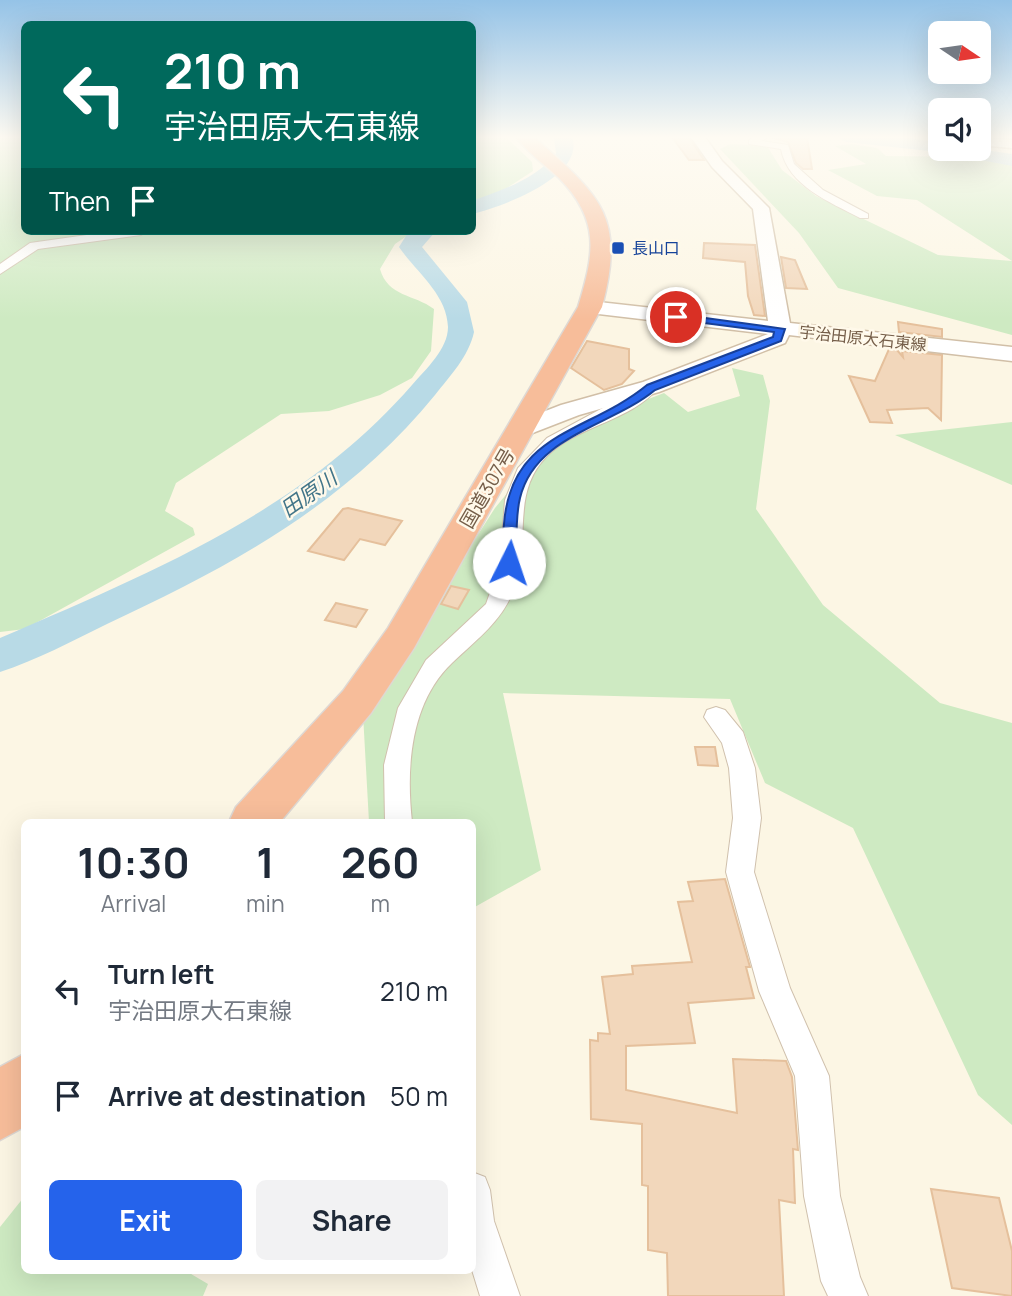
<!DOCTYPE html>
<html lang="en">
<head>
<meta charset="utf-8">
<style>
	:root { --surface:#fff; --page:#f2f2f3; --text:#1f2937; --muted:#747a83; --accent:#2563eb }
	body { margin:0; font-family:Manrope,"Noto Sans JP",sans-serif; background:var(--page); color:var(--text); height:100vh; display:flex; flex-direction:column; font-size:26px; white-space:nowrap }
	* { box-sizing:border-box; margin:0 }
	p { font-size:23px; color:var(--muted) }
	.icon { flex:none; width:38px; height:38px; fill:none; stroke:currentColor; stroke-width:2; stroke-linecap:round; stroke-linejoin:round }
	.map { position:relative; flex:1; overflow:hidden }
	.details { position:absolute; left:21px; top:819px; width:455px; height:455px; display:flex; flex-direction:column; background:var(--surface); border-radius:10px; box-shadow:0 7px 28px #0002 }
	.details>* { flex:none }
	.hud { position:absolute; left:21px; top:21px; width:455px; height:214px; border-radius:10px; box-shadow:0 7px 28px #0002; background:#00695c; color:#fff; overflow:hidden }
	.needle { width:46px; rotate:103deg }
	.buttons { position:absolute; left:928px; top:21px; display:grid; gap:14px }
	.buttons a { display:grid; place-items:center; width:63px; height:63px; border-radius:10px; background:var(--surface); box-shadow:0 7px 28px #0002; font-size:35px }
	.pin { position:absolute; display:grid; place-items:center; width:60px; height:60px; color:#fff; margin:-30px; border:4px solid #fff; border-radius:50%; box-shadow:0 2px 7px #0007 }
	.me { position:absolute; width:77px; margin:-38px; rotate:4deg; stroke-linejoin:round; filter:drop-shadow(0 0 5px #0008) }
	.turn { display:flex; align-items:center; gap:24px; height:147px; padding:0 28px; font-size:32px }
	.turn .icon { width:91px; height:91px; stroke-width:2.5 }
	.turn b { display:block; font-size:49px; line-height:60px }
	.then { display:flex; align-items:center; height:66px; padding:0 28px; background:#0003; gap:14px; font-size:26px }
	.eta { display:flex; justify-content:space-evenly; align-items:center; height:119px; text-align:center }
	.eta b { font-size:42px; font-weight:700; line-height:49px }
	.button { display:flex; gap:14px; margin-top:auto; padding:14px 28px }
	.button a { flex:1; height:80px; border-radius:10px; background:var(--accent); color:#fff; font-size:28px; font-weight:700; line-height:80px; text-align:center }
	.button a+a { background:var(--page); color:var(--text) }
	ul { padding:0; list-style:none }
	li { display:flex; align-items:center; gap:21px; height:105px; padding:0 28px }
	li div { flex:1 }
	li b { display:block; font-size:26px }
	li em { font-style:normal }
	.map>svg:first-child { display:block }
</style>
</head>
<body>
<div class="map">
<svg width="1012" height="1296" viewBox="0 0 1012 1296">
	<rect width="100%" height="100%" fill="#fcf6e4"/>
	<g fill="#ceeac2">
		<path d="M0,137h24v94h390l-19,13 -15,25c8,28 34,25 54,40l-3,42 -19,27 -32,17 -51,16 -48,3 -105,69 -11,28 28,17 2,7 -170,94 -25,3z"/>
		<path d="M473,137h33l26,25 1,9 -34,22 -26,10z"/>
		<path d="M730,144l37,2 15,24 34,26 122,59 74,6v74l-174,-47 -39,-55 -79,-84z"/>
		<path d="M852,144l25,4 9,8 88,1 38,5v99l-95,-61 -40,-4 -49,-26 38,-6 -31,-18z"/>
		<path d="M732,368l31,7 7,26 -14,108 67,96 117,98 72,20v402l-34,-30 -125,-267 -88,-45 -35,-84 -227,-6 38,177 -68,38 -1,-86h-103l-6,-108 132,-206 60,-73 109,-42 24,19 52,-16z"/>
		<path d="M1012,422v63l-117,-50z"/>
		<path d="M24,1197v73l162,1 22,13 -5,12h-203v-69z"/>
	</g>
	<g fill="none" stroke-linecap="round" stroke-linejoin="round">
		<g fill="#b8dae6" fill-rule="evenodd">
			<path d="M554,137h18c14,39 -70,70 -100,77v-13c30,-11 64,-22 84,-47z"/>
			<path d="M837,137h63l40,5v7h38l34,5v12l-73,-14 -93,-10z"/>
			<path d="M409,231h27l-14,16 45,55 7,30c-5,24 -24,44 -39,63 -89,109 -202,170 -328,229 -35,17 -70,36 -107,48v-34c152,-66 301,-126 412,-253 14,-16 36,-36 36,-58 -1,-33 -32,-55 -49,-80z"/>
		</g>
	</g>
	<g fill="#f2d7bb" stroke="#e5c09c" stroke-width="2">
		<path d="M672,137h17l15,23h-15z"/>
		<path d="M770,137h37l5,32h-9l-7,-6 -8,-21z"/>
		<path d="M704,243l51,2 10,71 -11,-1 -6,-19 -3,-34 -42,-4z"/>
		<path d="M781,257l14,3 12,29 -21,-1z"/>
		<path d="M898,322l44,7v8l-43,-5z"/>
		<path d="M587,341l42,8v20l5,2 -12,13 -18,6 -33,-22z"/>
		<path d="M889,349l8,1 6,7 -1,-6 40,4 -1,65 -13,-12 -41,2 5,13 -22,-1 -21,-46 26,5z"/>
		<path d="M348,508l54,13 -17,24 -25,-6 -16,21 -36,-9 35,-42z"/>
		<path d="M451,586l18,4 -11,19 -17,-5z"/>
		<path d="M336,603l31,7 -11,17 -31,-7z"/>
		<path d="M695,747h20l3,19 -20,-1z"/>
		<path d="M725,879l25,88h-4l8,31 -66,5 7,40 -69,3v44l111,23 -4,-54 53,2 6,16 6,73 -5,-1 2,54 -16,-3 5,96h-116l-1,-43 -19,-3v-64l-6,-1v-61l-51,-5 -1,-79 8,1v-8l12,1 -8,-57 31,-3 -1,-8 60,-4 -14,-60 15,-1 -5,-19z"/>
		<path d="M931,1189l68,9 13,53v45l-60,-8z"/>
	</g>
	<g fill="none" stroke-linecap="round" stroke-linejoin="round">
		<g stroke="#d0c1ad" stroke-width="2">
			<g id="street">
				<path d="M754,137h13l-5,4 26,4 6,19 29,26 45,24v4h-8c-30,-16 -72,-32 -79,-69l-32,-5v-4z"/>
				<path d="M115,231h32l-6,4 -103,14 -38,25v-10l30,-21z"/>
				<path d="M651,382l8,5c-27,34 -81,38 -112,69 -37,37 -16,86 -32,131 -13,35 -37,51 -63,76 -42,40 -46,105 -40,159h-27l-1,-57 14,-57 28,-48 60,-56 14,-40 5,-64 13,-32 29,-30z"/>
				<path d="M716,707l9,3 18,22 12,36 6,50 -7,54 36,116 39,88 11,120 20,81 8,19h-40l-7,-15 -17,-85 -9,-120 -36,-85 -33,-119 7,-54 -4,-50 -7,-25 -18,-26 3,-7z"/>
				<path d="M472,1172l13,5 5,13 4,31 26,75h-40l-8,-26z"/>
			</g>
		</g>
		<g stroke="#d1bfa7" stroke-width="3">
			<g id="secondary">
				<path d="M691,137h14l17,24 47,47 21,115 222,24v14l-223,-26 -4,8 -126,49 -80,23 -49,19h-18l-3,-5 3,-5 49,-19 82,-23 125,-48 -178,-21 -10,-6 10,-6 178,20 -15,-112 -41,-42z"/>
				<path d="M978,137l34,3v8l-34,-3z"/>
			</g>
		</g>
		<g stroke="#ded8d3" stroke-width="3">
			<g id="highway">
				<path d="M516,137h18c66,59 92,78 68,170l-188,341 -43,65 -91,109h-51l7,-15 107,-116 45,-63 190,-321c16,-53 23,-86 -19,-129 -14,-13 -31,-25 -43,-41z"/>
				<path d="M24,1054v73l-24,13v-73z"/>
			</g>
		</g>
		<use href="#street" fill="#fff" fill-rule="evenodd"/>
		<use href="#secondary" fill="#fff" fill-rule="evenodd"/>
		<use href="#highway" fill="#f7bd9a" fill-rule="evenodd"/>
	</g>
	<linearGradient id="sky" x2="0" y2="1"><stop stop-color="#95c3e7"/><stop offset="0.43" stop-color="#fefbf3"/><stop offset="1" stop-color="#fefbf3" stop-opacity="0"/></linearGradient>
	<rect width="1012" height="319" fill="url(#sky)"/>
	<path fill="#2563eb" stroke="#184099" stroke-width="2" d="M676,314l109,15 -4,12 -126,49c-43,36 -120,45 -135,108 -5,20 -3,44 -4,65l-2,4h-11c-4,-12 0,-30 1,-43 7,-93 85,-91 143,-139l126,-48 1,-5 -101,-13z"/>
	<rect fill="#1a4fb4" stroke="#fff9ea" stroke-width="2.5" x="611" y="241" width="14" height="14" rx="3.5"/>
	<g text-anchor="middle" stroke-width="5" stroke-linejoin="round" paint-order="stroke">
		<g font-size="16" fill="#164399" stroke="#fff9ea" text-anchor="start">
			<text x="632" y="254">長山口</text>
		</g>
		<g font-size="16" fill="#755e49" stroke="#fff9ea">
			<text transform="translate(863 338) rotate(6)" y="6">宇治田原大石東線</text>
		</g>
		<g font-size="19" fill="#755e49" stroke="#fff9ea">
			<text transform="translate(487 488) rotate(-60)" y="7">国道307号</text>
		</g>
		<g font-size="21" font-style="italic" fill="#427589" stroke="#fff9ea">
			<text transform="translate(309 494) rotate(-35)" y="7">田原川</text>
		</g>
	</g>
</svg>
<div class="buttons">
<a><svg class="needle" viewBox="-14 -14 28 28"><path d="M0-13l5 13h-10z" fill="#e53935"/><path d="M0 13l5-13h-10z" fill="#747a83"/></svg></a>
<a><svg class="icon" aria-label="sound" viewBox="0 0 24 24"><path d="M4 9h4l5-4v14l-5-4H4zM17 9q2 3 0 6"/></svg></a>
</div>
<div class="pin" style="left:676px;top:317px;background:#d93025"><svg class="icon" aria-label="arrive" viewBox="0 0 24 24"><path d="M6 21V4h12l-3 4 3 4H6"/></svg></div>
<svg class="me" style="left:509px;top:563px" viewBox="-20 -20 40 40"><circle r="19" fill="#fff"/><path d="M0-13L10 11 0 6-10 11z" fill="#2563eb"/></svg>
<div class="hud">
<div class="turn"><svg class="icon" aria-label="left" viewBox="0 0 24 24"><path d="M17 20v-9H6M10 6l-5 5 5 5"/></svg><div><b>210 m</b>宇治田原大石東線</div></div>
<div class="then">Then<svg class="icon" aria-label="arrive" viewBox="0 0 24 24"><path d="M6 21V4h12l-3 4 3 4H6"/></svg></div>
</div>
<section class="details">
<div class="eta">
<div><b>10:30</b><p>Arrival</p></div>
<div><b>1</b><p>min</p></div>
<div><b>260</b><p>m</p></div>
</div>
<ul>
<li><svg class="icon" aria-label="left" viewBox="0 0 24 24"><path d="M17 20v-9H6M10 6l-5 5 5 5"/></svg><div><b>Turn left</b><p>宇治田原大石東線</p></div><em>210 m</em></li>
<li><svg class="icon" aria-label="arrive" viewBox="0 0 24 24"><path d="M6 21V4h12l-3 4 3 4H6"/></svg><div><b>Arrive at destination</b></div><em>50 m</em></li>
</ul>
<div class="button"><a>Exit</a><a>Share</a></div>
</section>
</div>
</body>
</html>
